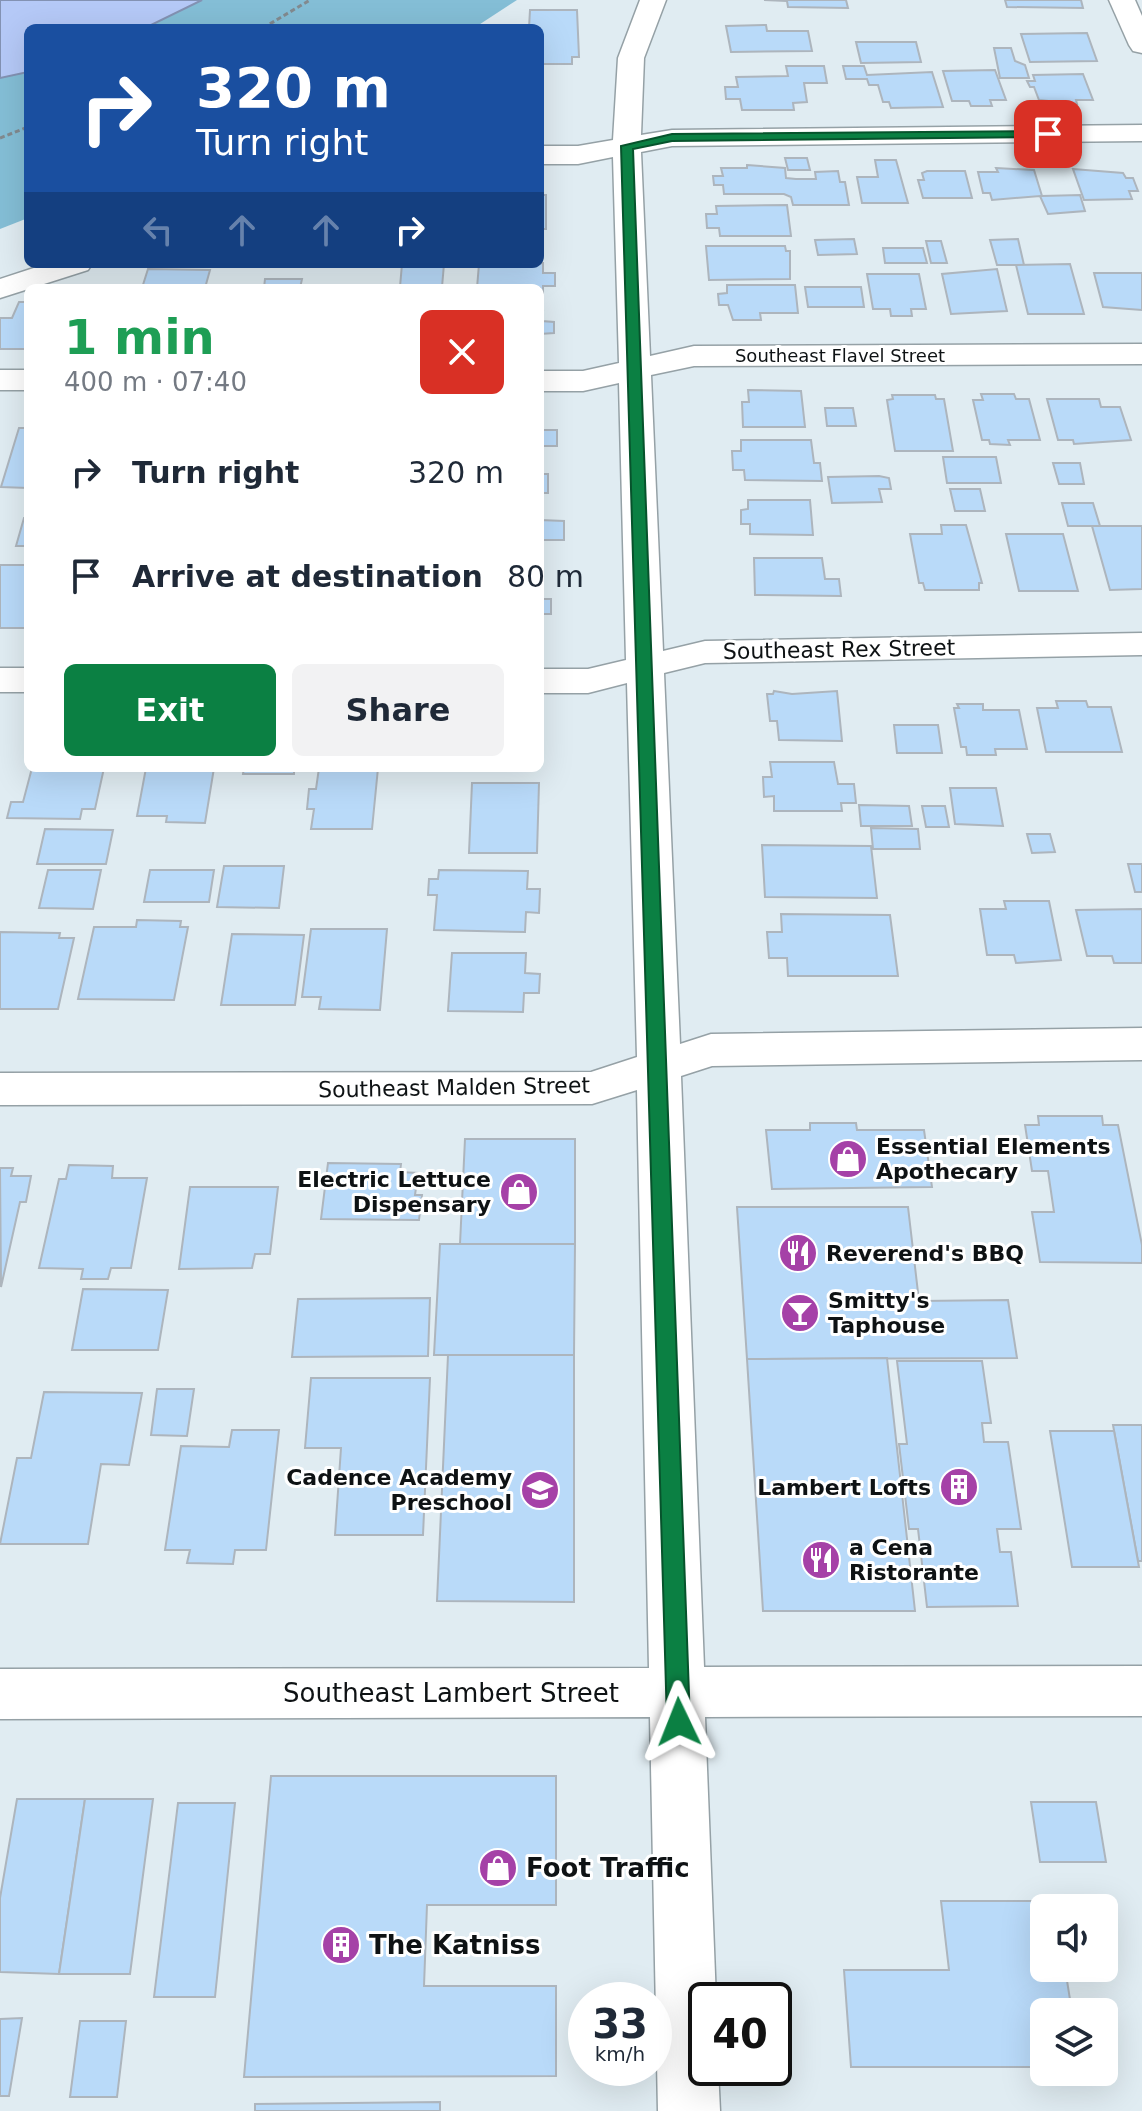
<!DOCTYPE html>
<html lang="en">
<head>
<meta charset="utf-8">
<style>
	:root { --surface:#fff; --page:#f2f2f3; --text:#1f2937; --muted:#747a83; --accent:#0b8043 }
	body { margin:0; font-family:"DejaVu Sans",sans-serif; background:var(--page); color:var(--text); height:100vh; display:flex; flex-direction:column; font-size:30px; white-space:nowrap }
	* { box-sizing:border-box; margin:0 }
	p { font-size:26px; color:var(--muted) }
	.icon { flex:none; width:44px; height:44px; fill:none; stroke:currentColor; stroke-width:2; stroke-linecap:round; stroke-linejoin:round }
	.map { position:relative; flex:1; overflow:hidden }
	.side { position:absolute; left:24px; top:284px; width:520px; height:488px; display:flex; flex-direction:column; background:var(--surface); border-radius:12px; box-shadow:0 8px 32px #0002 }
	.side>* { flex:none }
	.guide { position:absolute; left:24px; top:24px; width:520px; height:244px; border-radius:12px; box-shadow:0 8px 32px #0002; background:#1a4fa0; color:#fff; overflow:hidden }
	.controls { position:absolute; left:1030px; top:1894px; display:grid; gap:16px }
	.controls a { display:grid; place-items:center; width:88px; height:88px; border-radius:12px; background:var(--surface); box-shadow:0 8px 32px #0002; font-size:40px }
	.speed { position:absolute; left:568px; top:1982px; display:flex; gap:16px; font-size:40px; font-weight:700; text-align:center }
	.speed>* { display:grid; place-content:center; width:104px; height:104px; border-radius:50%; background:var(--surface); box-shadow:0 8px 32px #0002; line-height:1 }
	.speed small { font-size:20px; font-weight:400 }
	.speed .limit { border:4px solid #111; border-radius:12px; background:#fff; color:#111 }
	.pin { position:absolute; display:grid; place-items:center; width:68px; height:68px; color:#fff; margin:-34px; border-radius:16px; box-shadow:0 4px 12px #0006 }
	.me { position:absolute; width:88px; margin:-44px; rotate:358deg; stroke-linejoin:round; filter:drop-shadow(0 0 6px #0008) }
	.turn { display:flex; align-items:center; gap:28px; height:168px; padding:0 40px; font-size:36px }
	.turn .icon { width:104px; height:104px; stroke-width:2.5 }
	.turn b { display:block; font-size:56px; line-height:68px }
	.lanes { display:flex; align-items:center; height:76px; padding:0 40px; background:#0003; justify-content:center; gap:40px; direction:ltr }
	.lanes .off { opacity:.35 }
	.round { display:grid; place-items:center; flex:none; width:84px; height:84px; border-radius:12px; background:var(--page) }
	.headline { display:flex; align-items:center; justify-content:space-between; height:136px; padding:0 40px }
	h1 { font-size:48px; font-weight:700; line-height:60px; color:#1e9e55 }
	.cta { display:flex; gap:16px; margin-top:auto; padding:16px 40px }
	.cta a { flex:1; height:92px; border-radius:12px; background:var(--accent); color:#fff; font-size:32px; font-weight:700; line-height:92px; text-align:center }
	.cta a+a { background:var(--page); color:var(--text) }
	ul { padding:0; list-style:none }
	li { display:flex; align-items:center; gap:24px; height:104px; padding:0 40px }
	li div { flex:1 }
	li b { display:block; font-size:30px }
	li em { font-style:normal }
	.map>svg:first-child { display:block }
</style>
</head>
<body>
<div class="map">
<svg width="1142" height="2111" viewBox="0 0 1142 2111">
	<rect width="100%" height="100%" fill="#e0ecf2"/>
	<g fill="#84bed6">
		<path d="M202,0h315l-43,28h-329z"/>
		<path d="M28,72v146l-28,11v-151z"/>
	</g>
	<path fill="#b5c9f7" stroke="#8392b3" stroke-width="2" d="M0,0h202l-57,28h-117v44l-28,6z"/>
	<g fill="#b9daf9" stroke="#adb5bd" stroke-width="2">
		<path d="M846,0l2,8 -60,-1 -1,-6 -23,-1z"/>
		<path d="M1005,0h76l2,8 -76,-1z"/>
		<path d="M530,10h47l2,47h-7v7h-32v-36h-11z"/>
		<path d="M766,25l1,6h41l4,20 -81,1 -5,-26z"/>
		<path d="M1087,33l10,28 -67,1 -9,-28z"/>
		<path d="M856,42h60l5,20 -60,1z"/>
		<path d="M994,48h17l4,13 10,4 4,13h-29z"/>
		<path d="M786,66h38l3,17h-23l3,19 -14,1 1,7h-52l-2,-11h-14l-1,-12h13l-2,-10 52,-1z"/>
		<path d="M843,66h21l3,9 65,-3 11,35 -52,1 -2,-6h-6l-5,-17h-9l-2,-6h-21z"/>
		<path d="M995,70l11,30h-16l2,6h-21l-2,-5h-17l-9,-30z"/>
		<path d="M1083,74l10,26h-17l1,4 -38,-4 -5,-13h-4l-3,-6h8l-2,-6z"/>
		<path d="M785,158h22l3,12h-22z"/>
		<path d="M875,160h21l12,43h-46l-5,-26h21z"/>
		<path d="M747,165l38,3 1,10 10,1h20l-1,-7 23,-1 2,11h5l4,23h-56l-2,-8 -7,-3h-60l-1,-9h-9l-1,-9h10l-2,-8h26z"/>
		<path d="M996,168l38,2 8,26 38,-1 5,16 -37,3 -8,-18 -48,4 -2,-7h-7l-5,-21h20z"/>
		<path d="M1073,169l50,4 3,5h7l5,13h-9l3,8 -48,1z"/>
		<path d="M927,171h38l7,27h-49l-5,-18h6l-2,-7z"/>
		<rect x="540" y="195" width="6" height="34"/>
		<path d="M787,205l4,31h-71l-1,-8h-12l-1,-14h11l-1,-8z"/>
		<path d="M854,239l3,15 -39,1 -3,-15z"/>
		<path d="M1018,239l6,26h-27l-7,-25z"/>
		<path d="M926,241h15l6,22h-16z"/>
		<path d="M706,246h79l1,5h4v28l-81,1z"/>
		<path d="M883,248h40l4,15h-42z"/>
		<path d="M543,263v10h12v13h-12v10h-3v-8h-63l2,-24z"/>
		<path d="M402,264h42l-2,23h-42z"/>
		<path d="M1070,264l14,50h-56l-12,-49z"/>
		<path d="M148,269l62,1 -5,18h-63z"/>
		<path d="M997,269l10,42 -56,3 -9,-40z"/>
		<path d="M1094,273h48v37l-39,-3z"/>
		<path d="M867,274h52l7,35h-15l1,7h-21l-1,-7h-17z"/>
		<path d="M265,279h37l-2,9h-36z"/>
		<path d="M727,285h68l3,28h-38l1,7h-28l-5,-15h-9l-1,-11 9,-1z"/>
		<path d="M805,287h56l3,20h-56z"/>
		<path d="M19,302h9v47h-28v-31h12z"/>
		<path d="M540,311h3l-1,10 12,1v11l-14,1z"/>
		<path d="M748,390l53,1 4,36h-62l-1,-25h7z"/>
		<path d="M981,394h33l2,5h13l11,41h-32l2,5 -20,-1 -1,-4h-7l-9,-40h10z"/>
		<path d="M892,395h43l1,4h8l9,52h-58l-8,-51 6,-1z"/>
		<path d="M1047,399h52l2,8h19l11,33 -57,4 -1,-4h-15z"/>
		<path d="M825,408h28l3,18h-29z"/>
		<path d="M540,416h3v14h14v16h-15v15z"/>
		<path d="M19,428h9v60l-27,-1z"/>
		<path d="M741,440h70l3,23h6l2,18 -77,-1 -1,-10h-11l-1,-19h9z"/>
		<path d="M943,457h53l5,26h-54z"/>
		<path d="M1053,463h27l4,21h-25z"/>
		<path d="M540,474h8v19h-7v20z"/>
		<path d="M879,476l10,2 2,11h-12l3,13 -50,1 -4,-26z"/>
		<path d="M950,489h30l5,22h-30z"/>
		<path d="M748,500h62l3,35 -63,-1v-10h-9v-14l7,-1z"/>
		<path d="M1062,503h31l7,23h-32z"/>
		<path d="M24,518h4v28h-12z"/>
		<path d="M540,520l24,1v19h-24z"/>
		<path d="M941,525h25l16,58h-3v7h-54l-2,-7h-4l-9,-49h32z"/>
		<path d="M1092,526h50v63l-32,1z"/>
		<path d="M1006,534h57l15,57h-59z"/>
		<path d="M754,558h68l3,21h14l2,17 -86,-1z"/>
		<rect x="0" y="565" width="28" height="63"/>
		<path d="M540,581v18h11v15h-11z"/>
		<path d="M774,691l18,3 45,-3 5,50 -63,-1 -2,-19h-7l-3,-27h6z"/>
		<path d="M1056,701h30l2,6h23l11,45h-76l-9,-44h21z"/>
		<path d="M957,704h26v6h36l8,39h-32l1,6h-29l-1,-8h-5l-7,-39h5z"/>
		<path d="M894,725h44l4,28h-45z"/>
		<path d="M770,762h64l4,22h16l2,19h-15l1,8h-68v-15l-10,1 -1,-20h9z"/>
		<path d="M32,768h72l-9,41h-13l-2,10 -73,-1 4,-16h12z"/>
		<path d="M146,768h68l-9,55 -39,-1 1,-6h-30z"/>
		<path d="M244,768h50v6h-51z"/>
		<path d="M319,768h59l-6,61h-61l3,-20h-7l2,-20h7z"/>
		<path d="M472,783h67l-2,70h-68z"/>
		<path d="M950,788h46l7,38 -48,-2z"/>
		<path d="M859,805l50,1 3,20h-51z"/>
		<path d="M922,806h23l4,21h-23z"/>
		<path d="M871,828l47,1 2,20h-47z"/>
		<path d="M45,829l68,1 -7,34h-69z"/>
		<path d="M1027,834h23l5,18 -23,1z"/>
		<path d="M762,845l109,1 6,52 -112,-1z"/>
		<path d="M1128,864h14v28h-7z"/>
		<path d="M224,866h60l-5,42 -62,-1z"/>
		<path d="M48,870h53l-8,39 -54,-1z"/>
		<path d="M150,870h64l-5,32h-65z"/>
		<path d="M439,870l89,1 -1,18h13l-1,24 -13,-1 -1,20 -91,-2 3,-35h-9l1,-16h9z"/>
		<path d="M1004,901h45l12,59 -45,3 -2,-8h-27l-7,-46h26z"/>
		<path d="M1142,909v54h-28l-2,-7h-25l-11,-46z"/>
		<path d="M781,914l109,1 8,61h-110l-1,-18h-18l-2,-26h15z"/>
		<path d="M137,920l44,1 -1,6h8l-14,73 -96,-1 16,-72h42z"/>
		<path d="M311,929h76l-7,81 -61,-1 2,-12h-19z"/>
		<path d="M0,932l60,1 -1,5h15l-16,71h-58z"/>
		<path d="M232,934l72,1 -9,70h-74z"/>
		<path d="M452,953h74l-1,20 15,1 -1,19h-15l-1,19 -75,-1z"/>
		<path d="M1038,1116h64l1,9h15l24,120v18l-102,-1 -8,-50h22l-6,-41h-16l-7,-46h14z"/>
		<path d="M810,1123h46l1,7h67l8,57 -160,2 -6,-59h44z"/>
		<path d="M465,1139h110v105h-115z"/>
		<path d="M328,1163l73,1 -1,8 18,1 -3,22h7l-3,25 -98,-1z"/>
		<path d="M69,1165l44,1 -1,12h35l-16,90h-20l-3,11h-27l2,-10 -44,-1 20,-89h7z"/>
		<path d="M0,1168h13l-2,8h20l-5,26h-6l-19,85z"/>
		<path d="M190,1187h88l-8,67h-15l-3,14 -73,1z"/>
		<path d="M737,1207h171l11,94 89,-1 9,58 -270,1z"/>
		<path d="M440,1244h135l-1,111h-140z"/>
		<path d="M83,1289l85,1 -10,60h-86z"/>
		<path d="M430,1298l-2,58 -136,1 6,-58z"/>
		<path d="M448,1355h126v247l-137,-1z"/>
		<path d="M887,1358l28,253h-152l-16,-252z"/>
		<path d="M897,1361h85l9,62h-9l2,19h24l13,87h-24l3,23h11l7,54 -91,1 -9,-78h-9l-10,-85h8z"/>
		<path d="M311,1378h119l-7,157h-88l6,-87h-36z"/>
		<path d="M157,1389h37l-7,47 -36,-1z"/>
		<path d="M44,1392l98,1 -13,72 -28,-1 -13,80h-88l17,-86h14z"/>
		<path d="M1113,1425h29v136h-4z"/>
		<path d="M232,1430h47l-13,120h-31l-2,14 -46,-1 3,-13h-25l16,-104 48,1z"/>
		<path d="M1050,1431h64l25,136h-67z"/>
		<path d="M271,1776h285v129h-129l-3,81h132v90l-312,1z"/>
		<path d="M17,1799h68l-26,175 -59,-2v-74z"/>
		<path d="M85,1799h68l-23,175h-71z"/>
		<path d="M1031,1802h65l10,60h-66z"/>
		<path d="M178,1803h57l-20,194h-61z"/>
		<path d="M941,1901h115l1,7h-13v60h21l7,44h-28v55h-193l-7,-97h105z"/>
		<path d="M22,2018l-13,78h-9v-77z"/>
		<path d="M80,2021h46l-9,76h-47z"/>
		<path d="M440,2102v9h-185v-7z"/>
	</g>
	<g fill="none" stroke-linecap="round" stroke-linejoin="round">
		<g stroke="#95a1a6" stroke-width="3">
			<g id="minor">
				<path d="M640,0h26l-22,58 -3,77 31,-5 470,-5v16l-470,5 -31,6 9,204 44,-10 448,-2v20l-448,2 -43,9 12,276 42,-10 437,-8v22l-437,8 -41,10 16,371 31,-10 431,-6v32l-430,6 -31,10 23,591 438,-1v50l-437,1 11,283h-10v68h12l2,43h-62l-8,-394 -650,2v-50l649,-1 -12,-578 -45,14 -592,1v-32l591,-1 46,-15 -10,-374 -39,10h-48v-24h48l38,-9 -7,-277 -36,8h-43v-20h43l36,-8 -6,-206 -35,7h-38v-18h38l35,-6 5,-82z"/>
				<path d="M1109,0h26l7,16v37l-9,-2 -4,-6z"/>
				<path d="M46,264h46l-4,6 -88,28v-19z"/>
				<rect x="0" y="370" width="28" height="20"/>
				<rect x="0" y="668" width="28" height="24"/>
			</g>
		</g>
		<g stroke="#828a8f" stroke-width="3" stroke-dasharray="5 3" stroke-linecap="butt">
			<path d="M263,28l47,-28"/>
			<path d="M0,138l28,-11"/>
		</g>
		<use href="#minor" fill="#fff" fill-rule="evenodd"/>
	</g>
	<path fill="#0b8043" stroke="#07532c" stroke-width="2" d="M1048,131l6,3 -2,3 -380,4 -39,8 57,1573 -3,7 -8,3 -9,-3 -3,-7 -46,-1576 51,-12z"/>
	<defs>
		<g id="shop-disc" transform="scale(2)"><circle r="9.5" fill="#a541a7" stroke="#fff"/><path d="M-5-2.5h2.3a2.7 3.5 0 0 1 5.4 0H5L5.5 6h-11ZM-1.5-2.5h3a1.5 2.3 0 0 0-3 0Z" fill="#fff"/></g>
		<g id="restaurant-disc" transform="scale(2)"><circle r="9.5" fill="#a541a7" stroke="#fff"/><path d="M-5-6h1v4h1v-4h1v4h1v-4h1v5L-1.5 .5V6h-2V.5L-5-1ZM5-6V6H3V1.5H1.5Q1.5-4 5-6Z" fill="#fff"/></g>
		<g id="bar-disc" transform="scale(2)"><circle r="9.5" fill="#a541a7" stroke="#fff"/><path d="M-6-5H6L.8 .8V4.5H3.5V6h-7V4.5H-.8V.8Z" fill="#fff"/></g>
		<g id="building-disc" transform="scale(2)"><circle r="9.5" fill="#a541a7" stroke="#fff"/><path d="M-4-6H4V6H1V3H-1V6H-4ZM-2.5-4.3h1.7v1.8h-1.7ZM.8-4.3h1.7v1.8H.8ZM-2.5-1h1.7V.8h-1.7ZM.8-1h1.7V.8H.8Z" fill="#fff"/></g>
		<g id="school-disc" transform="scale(2)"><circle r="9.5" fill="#a541a7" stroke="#fff"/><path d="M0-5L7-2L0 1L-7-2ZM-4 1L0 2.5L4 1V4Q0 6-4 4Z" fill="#fff"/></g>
	</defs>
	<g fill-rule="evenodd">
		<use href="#shop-disc" x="848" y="1159"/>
		<use href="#shop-disc" x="519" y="1192"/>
		<use href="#restaurant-disc" x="798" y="1253"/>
		<use href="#bar-disc" x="800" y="1313"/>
		<use href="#building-disc" x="959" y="1487"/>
		<use href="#school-disc" x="540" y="1490"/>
		<use href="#restaurant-disc" x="821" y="1560"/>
		<use href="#shop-disc" x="498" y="1868"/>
		<use href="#building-disc" x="341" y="1945"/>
	</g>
	<g text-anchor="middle" stroke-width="6" stroke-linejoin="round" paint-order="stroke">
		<g font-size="18" fill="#0e1214" stroke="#fff">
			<text x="840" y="362">Southeast Flavel Street</text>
		</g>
		<g font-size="22" fill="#0e1214" stroke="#fff">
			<text transform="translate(839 649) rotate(-1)" y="8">Southeast Rex Street</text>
			<text transform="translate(454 1087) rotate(-1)" y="8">Southeast Malden Street</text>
		</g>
		<g font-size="22" font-weight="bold" fill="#0e1214" stroke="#fff" text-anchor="start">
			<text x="876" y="1154">Essential Elements<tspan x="876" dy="25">Apothecary</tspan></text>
			<text x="491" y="1187" text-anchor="end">Electric Lettuce<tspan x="491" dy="25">Dispensary</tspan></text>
			<text x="826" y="1261">Reverend's BBQ</text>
			<text x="828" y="1308">Smitty's<tspan x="828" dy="25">Taphouse</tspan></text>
			<text x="512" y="1485" text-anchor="end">Cadence Academy<tspan x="512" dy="25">Preschool</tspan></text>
			<text x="931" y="1495" text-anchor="end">Lambert Lofts</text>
			<text x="849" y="1555">a Cena<tspan x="849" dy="25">Ristorante</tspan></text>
		</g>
		<g font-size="26" fill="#0e1214" stroke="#fff">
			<text x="451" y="1702">Southeast Lambert Street</text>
		</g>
		<g font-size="26" font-weight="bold" fill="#0e1214" stroke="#fff" text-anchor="start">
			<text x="526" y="1877">Foot Traffic</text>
			<text x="369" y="1954">The Katniss</text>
		</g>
	</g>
</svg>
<div class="controls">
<a><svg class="icon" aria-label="sound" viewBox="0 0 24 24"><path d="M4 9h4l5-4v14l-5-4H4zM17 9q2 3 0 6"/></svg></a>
<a><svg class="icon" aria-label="layers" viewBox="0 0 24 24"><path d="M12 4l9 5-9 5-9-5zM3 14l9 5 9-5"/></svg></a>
</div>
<div class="speed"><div>33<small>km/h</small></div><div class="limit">40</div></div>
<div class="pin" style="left:1048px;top:134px;background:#d93025"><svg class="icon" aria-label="arrive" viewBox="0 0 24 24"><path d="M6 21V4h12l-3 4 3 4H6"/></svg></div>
<svg class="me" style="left:679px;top:1722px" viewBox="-20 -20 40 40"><path d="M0-17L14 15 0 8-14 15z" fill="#0b8043" stroke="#fff" stroke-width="4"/></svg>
<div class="guide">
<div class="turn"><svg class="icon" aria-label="right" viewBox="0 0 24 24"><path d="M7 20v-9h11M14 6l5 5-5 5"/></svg><div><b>320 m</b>Turn right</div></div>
<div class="lanes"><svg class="icon off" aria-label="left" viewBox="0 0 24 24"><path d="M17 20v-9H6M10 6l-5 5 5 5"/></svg><svg class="icon off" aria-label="ahead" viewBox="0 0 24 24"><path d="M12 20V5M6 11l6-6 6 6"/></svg><svg class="icon off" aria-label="ahead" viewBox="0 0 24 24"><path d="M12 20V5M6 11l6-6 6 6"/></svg><svg class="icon" aria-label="right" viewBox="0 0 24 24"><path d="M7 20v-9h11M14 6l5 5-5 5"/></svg></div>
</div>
<section class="side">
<div class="headline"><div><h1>1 min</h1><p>400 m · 07:40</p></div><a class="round" style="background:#d93025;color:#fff"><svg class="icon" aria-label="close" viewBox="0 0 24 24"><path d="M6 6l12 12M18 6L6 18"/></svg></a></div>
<ul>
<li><svg class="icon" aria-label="right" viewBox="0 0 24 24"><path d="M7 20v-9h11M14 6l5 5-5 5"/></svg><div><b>Turn right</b></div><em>320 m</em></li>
<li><svg class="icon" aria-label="arrive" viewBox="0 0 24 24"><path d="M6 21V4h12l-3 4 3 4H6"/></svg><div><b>Arrive at destination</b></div><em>80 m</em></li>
</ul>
<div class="cta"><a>Exit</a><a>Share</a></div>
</section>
</div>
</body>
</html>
